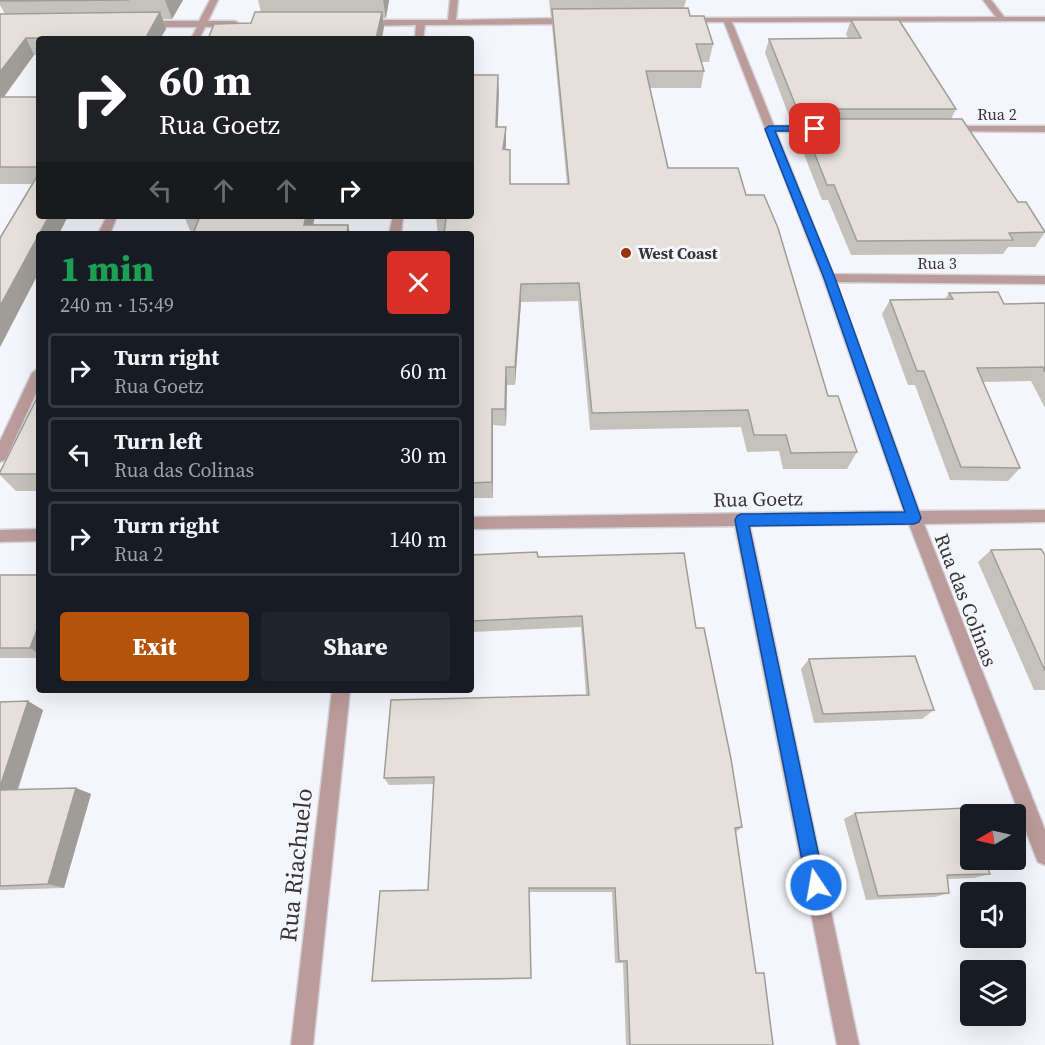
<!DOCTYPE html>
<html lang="en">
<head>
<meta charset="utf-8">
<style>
	:root { --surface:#171b24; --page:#20242c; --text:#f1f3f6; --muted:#9ea1a6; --line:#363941; --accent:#b45309 }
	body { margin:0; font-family:"Source Serif 4",serif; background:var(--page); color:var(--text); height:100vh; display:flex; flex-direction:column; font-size:22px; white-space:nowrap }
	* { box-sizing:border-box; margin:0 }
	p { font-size:20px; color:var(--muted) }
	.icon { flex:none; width:33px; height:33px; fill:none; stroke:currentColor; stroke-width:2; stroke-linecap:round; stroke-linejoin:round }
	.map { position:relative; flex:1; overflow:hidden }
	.sheet { position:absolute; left:36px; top:231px; width:438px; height:462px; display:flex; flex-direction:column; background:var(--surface); border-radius:6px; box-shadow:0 6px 24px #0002 }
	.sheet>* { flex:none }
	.hud { position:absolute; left:36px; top:36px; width:438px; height:183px; border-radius:6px; box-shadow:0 6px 24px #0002; background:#202124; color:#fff; overflow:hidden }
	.needle { width:39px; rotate:261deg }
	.controls { position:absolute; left:960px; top:804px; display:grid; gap:12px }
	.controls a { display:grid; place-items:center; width:66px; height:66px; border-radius:6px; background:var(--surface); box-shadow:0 6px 24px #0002; font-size:30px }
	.pin { position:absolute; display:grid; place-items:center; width:51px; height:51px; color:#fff; margin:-26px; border-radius:12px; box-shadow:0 3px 9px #0006 }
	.me { position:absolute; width:66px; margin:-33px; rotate:348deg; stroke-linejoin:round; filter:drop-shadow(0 0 4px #0008) }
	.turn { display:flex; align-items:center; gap:21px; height:126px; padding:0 24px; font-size:27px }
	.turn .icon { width:78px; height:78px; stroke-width:2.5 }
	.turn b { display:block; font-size:42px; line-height:51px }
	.lanes { display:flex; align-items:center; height:57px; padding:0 24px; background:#0003; justify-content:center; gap:30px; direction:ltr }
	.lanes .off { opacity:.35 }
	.round { display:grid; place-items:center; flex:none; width:63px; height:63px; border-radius:6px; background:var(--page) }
	.headline { display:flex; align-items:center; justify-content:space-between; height:102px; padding:0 24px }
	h1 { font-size:36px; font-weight:800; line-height:45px; color:#1e9e55 }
	.cta { display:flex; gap:12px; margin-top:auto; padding:12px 24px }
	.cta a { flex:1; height:69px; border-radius:6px; background:var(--accent); color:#fff; font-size:24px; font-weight:800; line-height:69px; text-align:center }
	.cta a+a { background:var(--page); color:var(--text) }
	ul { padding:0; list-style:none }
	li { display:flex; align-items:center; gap:18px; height:75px; margin:0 12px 9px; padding:0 12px; border:3px solid var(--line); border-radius:6px }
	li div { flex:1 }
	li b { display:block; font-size:22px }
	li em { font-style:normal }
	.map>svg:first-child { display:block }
</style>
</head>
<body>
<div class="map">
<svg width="1045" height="1045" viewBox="0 0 1045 1045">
	<rect width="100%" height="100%" fill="#f4f6fc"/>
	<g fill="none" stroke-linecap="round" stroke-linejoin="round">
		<g stroke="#d2d3d9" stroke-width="3">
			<g id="minor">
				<path d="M210,0h8l-10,21h26l3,1v4l-32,1 -6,12h-8l6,-12h-53l-4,-3 4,-3h55z"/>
				<path d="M450,0h8l-2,20 114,-2 4,3 -4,3 -145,1 -2,14h-8l1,-14 -53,1 -4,-3 4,-3h85z"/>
				<path d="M983,0h8l13,17h41v4l-313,1 42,104h43l5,3 -5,3h-41l57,142 212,2v8l-209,-2 83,229 126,-1v12l-121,2 121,306v35l-7,-3 -3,-7 -126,-331 -159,2 109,519h-22l-102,-519 -264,3v-12l433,-6 -81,-233 -99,-256h-37l-4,-2 4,-2 309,-1z"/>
				<path d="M949,126h96v6l-99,-1 -2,-2z"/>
				<path d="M107,216h10l-7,18h-12z"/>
				<path d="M393,216h10l-2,18h-12z"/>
				<path d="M39,368v19l-32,69 -2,4 -5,2v-21l32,-68z"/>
				<path d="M39,529v12l-39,1v-12z"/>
				<path d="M332,690h18l-37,355h-22z"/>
			</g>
		</g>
		<use href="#minor" fill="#bc9c9b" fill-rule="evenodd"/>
	</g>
	<g fill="#c5c1bb">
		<path d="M0,0h183l-11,19h-9l3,10 -6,10h-121v16h-5l-30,42h35v175l-39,75v-109l33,-54h-33v-170h5l-5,-9z"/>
		<path d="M258,0h131l-3,18h-3l1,9 -133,-4 10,-11z"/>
		<path d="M549,0h137l-2,8 29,36 -4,18h-8l3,9 -3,17h-51l18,80 78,27 82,201 29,56 -10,17h-64l-4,-18 -32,1 -6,-25 -151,3 -12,-129 -57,1 -6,83h-8l-1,41 -13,-1v73h-22v-264h-33l-2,-16 62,-143 -1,52h9l-1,22 5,35h57l-15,-158v-9h-1z"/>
		<path d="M851,20l105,89 -5,10 67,83 27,30 -10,15h-27l-5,7 -152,1 -23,-55h-6l-26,-66 3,-10h-7l-27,-71 4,-14 79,-1 -2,-4z"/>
		<path d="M184,216h131l-2,9 -120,8h-2z"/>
		<path d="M949,293l55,11 41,-1v105l-14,-27 -48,1 37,86 -12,13 -58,-1 -35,-95h-7l-26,-71 8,-14 55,-1z"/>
		<path d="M39,394v97h-23l-16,-16v-3z"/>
		<path d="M991,550l54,5v135h-11l-56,-128z"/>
		<path d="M471,555l67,2 158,71 46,199 -6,5 20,141 17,72h-147l-3,-82h-8l-3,-71h-83l2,87 -159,2 56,-91 6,-106 -45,1 -5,-7 202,-83 -5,-68 -110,5z"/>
		<rect x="0" y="575" width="39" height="83"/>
		<path d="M809,659l125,51 -12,9 -108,4 -13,-54z"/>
		<path d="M0,702l43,8 -25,80 58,-2 15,6 -27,94 -64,2z"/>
		<path d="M855,813l135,61 -16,4 -26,1 1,14 -14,4 -69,3 -22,-81z"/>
	</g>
	<g fill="#a09d99">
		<path d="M165,0h18l-11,19z"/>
		<path d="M383,0h6l-3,18z"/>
		<path d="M160,12l6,17 -6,10h-15z"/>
		<path d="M382,12l2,15 -2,12h-6z"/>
		<path d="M26,38l8,17 -34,47v-30z"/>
		<path d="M498,75l1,18 -2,52 -1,-18z"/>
		<path d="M506,127v18l-3,22v-18z"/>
		<path d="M49,216h19l-9,18h-20z"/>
		<path d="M306,216h9l-4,18 -7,-9z"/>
		<path d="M348,225l2,9h-3z"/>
		<path d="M39,234v38l-39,75v-41z"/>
		<path d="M521,284v18l-6,83v-18z"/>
		<path d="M506,367l1,18 -1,41 -1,-17z"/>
		<path d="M492,409l1,16v73l-1,-16z"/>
		<path d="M39,624v30l-9,-6z"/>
		<path d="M28,701l15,9 -28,87 -15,-6v-4z"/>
		<path d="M76,788l15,6 -27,94 -16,-4z"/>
	</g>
	<g fill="#e5e0da" stroke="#a09d99" stroke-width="1.5">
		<path d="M0,0h129l-129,1z"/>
		<path d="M688,8l2,8h14l9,28h-17l8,27h-58l22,97h70l8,27h18l14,33 50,168h10l19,56 -66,1 -5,-18h-32l-6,-25 -156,3 -13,-130 -58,1 -6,83h-9l-1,42h-13v73l-21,1v-249h-27l2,-16h-10v-2h35v-141h27l-2,52h10l-3,22 7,1v34h59l-17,-175z"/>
		<path d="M160,12l-15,27 -119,-1 -26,34v-58z"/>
		<path d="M255,12h127l-6,27h-168l6,-15 37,-1z"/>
		<path d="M851,20h48l57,89h-159l-28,-70 92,-1z"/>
		<rect x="0" y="97" width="39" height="70"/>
		<path d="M801,119h161l56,83h8l19,30 -36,1 4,7 -156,1 -23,-56h-7z"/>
		<path d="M39,173v43h10l-49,90v-68z"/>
		<path d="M184,216h122l-2,9h44l-1,9h-154l7,-18z"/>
		<path d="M998,292l6,12 41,-1v69l-2,-5 -66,1 43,100 -59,-1 -37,-96h-7l-27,-71 63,-1 -4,-6z"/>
		<path d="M39,394v80h-39v-2z"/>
		<path d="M1041,549l4,6v116l-54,-121z"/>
		<path d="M537,552l1,5 146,-4 12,75h8l27,131 11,68 -7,1 21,145h8l9,72h-143l-3,-84h-8l-4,-73h-86l2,90 -159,3 8,-90 48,-1 6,-113 -50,1 7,-78 198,-5 -7,-79 -111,5v-66z"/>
		<path d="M0,575h39v49l-9,24h-30z"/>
		<path d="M915,656l19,54 -111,4 -14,-55z"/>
		<path d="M28,701l-28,86v-85z"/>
		<path d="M76,788l-28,96 -48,2v-96z"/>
		<path d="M967,808l3,11v41h15l5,14 -43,1 2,18 -71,3 -23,-83z"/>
	</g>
	<path fill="#1a73e8" stroke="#114b97" stroke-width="1.5" d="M769,126h46l5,3 -5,2h-40l60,147 86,240 -2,4 -5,2 -165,2 76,359 -3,7 -6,2 -7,-2 -2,-7 -72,-365 2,-4 4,-2 164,-2 -81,-234 -59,-149z"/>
	<circle fill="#99330c" stroke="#f4f6fc" stroke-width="2" cx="626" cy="253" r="6"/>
	<g text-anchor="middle" stroke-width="6" stroke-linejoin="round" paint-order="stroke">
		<g font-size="16" fill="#353538" stroke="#f4f6fc">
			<text x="997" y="120">Rua 2</text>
			<text x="937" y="269">Rua 3</text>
		</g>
		<g font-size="16" font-weight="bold" fill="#353538" stroke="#f4f6fc" text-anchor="start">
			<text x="638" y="259">West Coast</text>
		</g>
		<g font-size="20" fill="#353538" stroke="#f4f6fc">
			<text transform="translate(758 499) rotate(-1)" y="7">Rua Goetz</text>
			<text transform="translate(966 600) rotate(69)" y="7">Rua das Colinas</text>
		</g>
		<g font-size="24" fill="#353538" stroke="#f4f6fc">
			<text transform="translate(296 865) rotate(-84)" y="8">Rua Riachuelo</text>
		</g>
	</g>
</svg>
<div class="controls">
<a><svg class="needle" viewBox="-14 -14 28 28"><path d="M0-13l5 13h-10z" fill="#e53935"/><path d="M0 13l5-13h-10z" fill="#9ea1a6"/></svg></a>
<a><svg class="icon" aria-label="sound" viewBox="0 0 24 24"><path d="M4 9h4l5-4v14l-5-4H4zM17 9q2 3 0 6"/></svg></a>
<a><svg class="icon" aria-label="layers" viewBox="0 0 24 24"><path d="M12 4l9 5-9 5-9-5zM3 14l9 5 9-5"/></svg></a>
</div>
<div class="pin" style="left:815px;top:129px;background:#d93025"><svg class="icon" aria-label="arrive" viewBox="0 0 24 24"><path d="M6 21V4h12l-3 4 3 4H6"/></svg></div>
<svg class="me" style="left:816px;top:885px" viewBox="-20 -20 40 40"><circle r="17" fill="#1a73e8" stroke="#fff" stroke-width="3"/><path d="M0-11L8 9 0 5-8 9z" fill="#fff"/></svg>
<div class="hud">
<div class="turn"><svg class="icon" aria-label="right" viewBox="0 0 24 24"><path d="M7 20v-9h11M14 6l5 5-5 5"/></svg><div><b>60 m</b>Rua Goetz</div></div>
<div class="lanes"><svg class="icon off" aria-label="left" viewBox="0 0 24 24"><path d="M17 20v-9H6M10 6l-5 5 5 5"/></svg><svg class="icon off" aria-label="ahead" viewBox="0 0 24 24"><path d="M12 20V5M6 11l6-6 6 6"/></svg><svg class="icon off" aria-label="ahead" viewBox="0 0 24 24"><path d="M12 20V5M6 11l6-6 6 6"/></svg><svg class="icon" aria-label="right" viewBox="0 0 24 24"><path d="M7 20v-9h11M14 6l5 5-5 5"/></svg></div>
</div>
<section class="sheet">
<div class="headline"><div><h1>1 min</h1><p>240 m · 15:49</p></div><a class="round" style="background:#d93025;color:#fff"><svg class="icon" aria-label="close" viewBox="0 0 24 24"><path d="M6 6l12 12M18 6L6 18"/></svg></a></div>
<ul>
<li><svg class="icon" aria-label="right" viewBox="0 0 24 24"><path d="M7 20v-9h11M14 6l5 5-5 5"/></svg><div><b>Turn right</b><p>Rua Goetz</p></div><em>60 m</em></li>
<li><svg class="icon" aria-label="left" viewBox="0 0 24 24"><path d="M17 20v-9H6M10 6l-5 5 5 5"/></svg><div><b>Turn left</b><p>Rua das Colinas</p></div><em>30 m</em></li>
<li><svg class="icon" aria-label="right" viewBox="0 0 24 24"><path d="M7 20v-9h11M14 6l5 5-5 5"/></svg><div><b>Turn right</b><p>Rua 2</p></div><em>140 m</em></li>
</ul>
<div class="cta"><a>Exit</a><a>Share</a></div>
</section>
</div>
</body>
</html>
